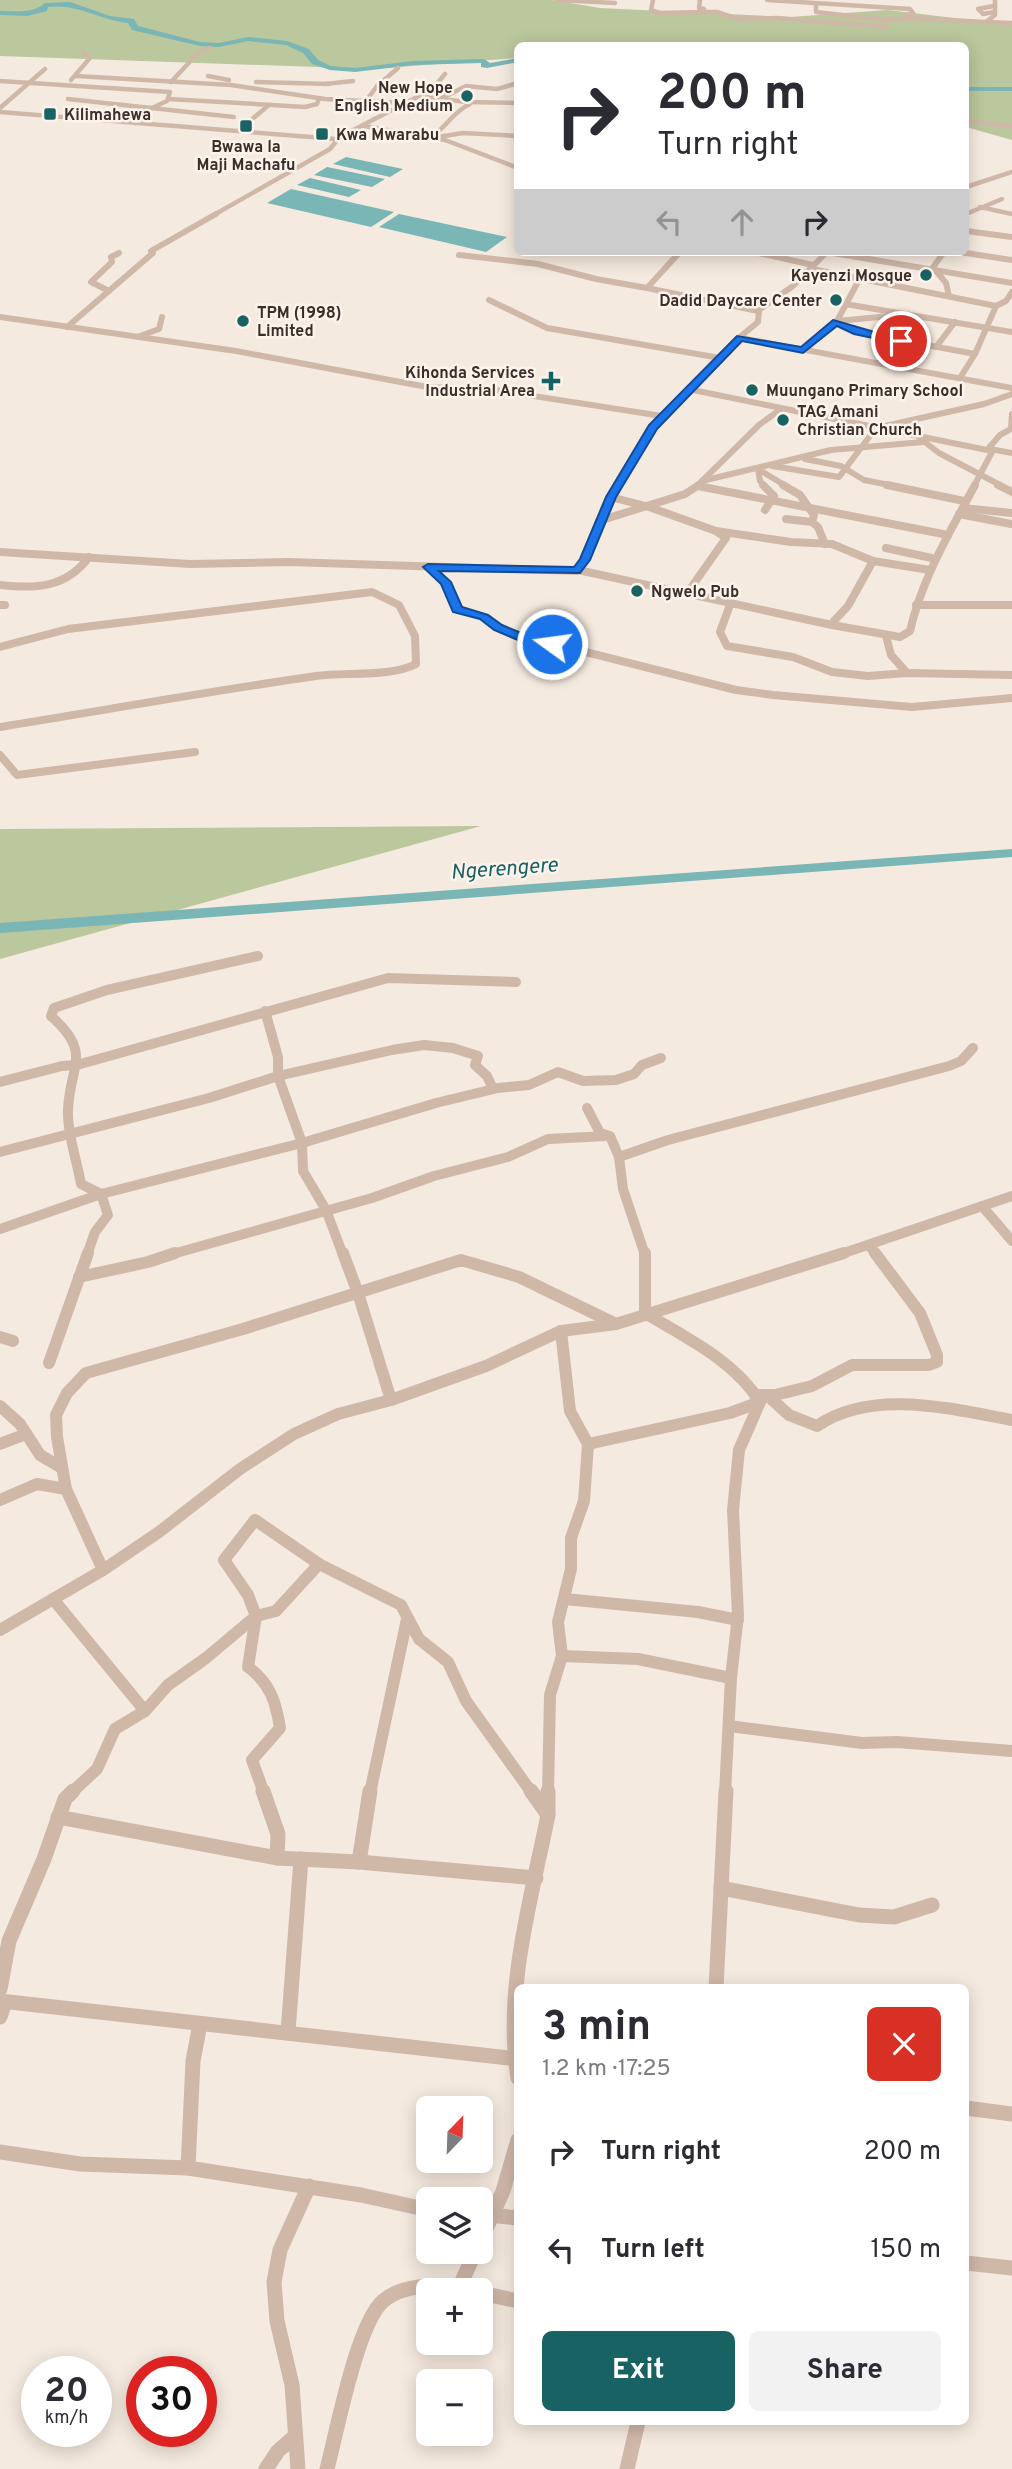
<!DOCTYPE html>
<html lang="en">
<head>
<meta charset="utf-8">
<style>
	:root { --surface:#fff; --page:#f2f2f3; --text:#2b2b33; --muted:#7c7c81; --accent:#196263 }
	body { margin:0; font-family:Overpass,sans-serif; background:var(--page); color:var(--text); height:100vh; display:flex; flex-direction:column; font-size:26px; white-space:nowrap }
	* { box-sizing:border-box; margin:0 }
	p { font-size:23px; color:var(--muted) }
	.icon { flex:none; width:38px; height:38px; fill:none; stroke:currentColor; stroke-width:2; stroke-linecap:round; stroke-linejoin:round }
	.map { position:relative; flex:1; overflow:hidden }
	.sheet { position:absolute; left:514px; top:1984px; width:455px; height:441px; display:flex; flex-direction:column; background:var(--surface); border-radius:10px; box-shadow:0 4px 18px #0003 }
	.sheet>* { flex:none }
	.banner { position:absolute; left:514px; top:42px; width:455px; height:214px; border-radius:10px; box-shadow:0 4px 18px #0003; background:#fff; color:var(--text); overflow:hidden }
	.needle { width:46px; rotate:23deg }
	.controls { position:absolute; left:416px; top:2096px; display:grid; gap:14px }
	.controls a { display:grid; place-items:center; width:77px; height:77px; border-radius:10px; background:var(--surface); box-shadow:0 4px 18px #0003; font-size:35px }
	.speed { position:absolute; left:21px; top:2356px; display:flex; gap:14px; font-size:35px; font-weight:700; text-align:center }
	.speed>* { display:grid; place-content:center; width:91px; height:91px; border-radius:50%; background:var(--surface); box-shadow:0 4px 18px #0003; line-height:1 }
	.speed small { font-size:18px; font-weight:400 }
	.speed .limit { border:10px solid #d22; background:#fff; color:#111 }
	.pin { position:absolute; display:grid; place-items:center; width:60px; height:60px; color:#fff; margin:-30px; border:4px solid #fff; border-radius:50%; box-shadow:0 2px 7px #0007 }
	.me { position:absolute; width:77px; margin:-38px; rotate:284deg; stroke-linejoin:round; filter:drop-shadow(0 0 5px #0008) }
	.turn { display:flex; align-items:center; gap:24px; height:147px; padding:0 28px; font-size:32px }
	.turn .icon { width:91px; height:91px; stroke-width:2.5 }
	.turn b { display:block; font-size:49px; line-height:60px }
	.lanes { display:flex; align-items:center; height:66px; padding:0 28px; background:#0003; justify-content:center; gap:35px; direction:ltr }
	.lanes .off { opacity:.35 }
	.round { display:grid; place-items:center; flex:none; width:74px; height:74px; border-radius:10px; background:var(--page) }
	.headline { display:flex; align-items:center; justify-content:space-between; height:119px; padding:0 28px }
	h1 { font-size:42px; font-weight:700; line-height:52px }
	.cta { display:flex; gap:14px; margin-top:auto; padding:14px 28px }
	.cta a { flex:1; height:80px; border-radius:10px; background:var(--accent); color:#fff; font-size:28px; font-weight:700; line-height:80px; text-align:center }
	.cta a+a { background:var(--page); color:var(--text) }
	ul { padding:0; list-style:none }
	li { display:flex; align-items:center; gap:21px; height:98px; padding:0 28px }
	li div { flex:1 }
	li b { display:block; font-size:26px }
	li em { font-style:normal }
	.map>svg:first-child { display:block }
</style>
</head>
<body>
<div class="map">
<svg width="1012" height="2469" viewBox="0 0 1012 2469">
	<rect width="100%" height="100%" fill="#f5eadf"/>
	<g fill="#bbc79c">
		<path d="M0,0h552l48,8 190,9 98,-7 124,15v115l-46,-13v-81h-448v12l-145,11 -373,-13z"/>
		<path d="M481,826l-481,133v-130z"/>
	</g>
	<g fill="#7ab6b6">
		<path d="M346,157l57,12 -13,8 -57,-13z"/>
		<path d="M327,167l58,12 -13,8 -58,-12z"/>
		<path d="M310,178l51,12 -12,7 -52,-12z"/>
		<path d="M291,189l103,23 -23,15 -104,-24z"/>
		<path d="M399,214l108,23 -21,15 -107,-25z"/>
	</g>
	<g fill="none" stroke-linecap="round" stroke-linejoin="round">
		<g fill="#7ab6b6" fill-rule="evenodd">
			<path d="M70,2l40,14 24,3 4,7 62,16 19,1 29,-6 39,4 22,8 9,11 13,6 24,2 58,-7 71,-2 6,4 28,-5v4l-31,6 -6,-1v-4l-68,2 -58,7 -25,-2 -18,-6 -9,-11 -17,-8 -38,-4 -29,6 -19,-1 -68,-16 -4,-7c-27,-3 -52,-20 -80,-16l-1,4 -20,5 -27,-1v-4c16,0 33,3 45,-8z"/>
			<rect x="966" y="87" width="46" height="4"/>
			<path d="M1012,849v8l-1012,76v-10z"/>
		</g>
		<g stroke="#d0b8a9" stroke-width="4.5">
			<path d="M557,0l58,3"/>
			<path d="M653,0l-2,10 9,3 42,-1 2,-3 -5,-1 1,-8"/>
			<path d="M767,0l143,9 3,4 -6,2 2,3 77,4 9,-7v-15"/>
			<path d="M816,5v7l71,8"/>
			<path d="M994,6l-16,3 5,5 11,-2"/>
			<path d="M701,12h16l21,7 39,-1 109,9 2,-8h24"/>
			<path d="M986,22l26,1"/>
			<path d="M76,76l155,9 94,14 78,4"/>
			<path d="M208,76l21,4"/>
			<path d="M71,80l19,-22 -6,-6"/>
			<path d="M0,81l170,11 -3,9 -15,7 -17,15"/>
			<path d="M171,82l27,-29 11,-5"/>
			<path d="M256,82l73,2"/>
			<path d="M325,84l28,-3"/>
			<path d="M421,95l13,-8 11,-13"/>
			<path d="M442,98l24,-12 31,3 21,-6"/>
			<path d="M68,99l166,18"/>
			<path d="M169,99l136,8 12,-3 2,-5"/>
			<path d="M366,101l11,-15 21,-18"/>
			<path d="M0,108l45,-39"/>
			<path d="M0,112l336,27 83,-43 47,6 52,1"/>
			<path d="M966,121l46,5"/>
			<path d="M364,126l81,14 73,28"/>
			<path d="M239,130l30,-25"/>
			<path d="M434,135c14,-10 19,-23 36,-31"/>
			<path d="M438,137l25,-4 55,3"/>
			<path d="M966,187l46,-15"/>
			<path d="M980,207l32,7"/>
			<path d="M966,214l36,-15"/>
			<path d="M212,216l118,-67 8,-10"/>
		</g>
		<g stroke="#d0b8a9" stroke-width="6">
			<path d="M966,231l46,6"/>
			<path d="M680,252l-33,36 111,23"/>
			<path d="M754,252l59,13"/>
			<path d="M959,252l53,8"/>
			<path d="M459,255l79,9 58,15 51,9"/>
			<path d="M812,269l184,37"/>
			<path d="M931,270l13,-18"/>
			<path d="M936,271l10,12 3,13"/>
			<path d="M109,291l-18,-9 21,-20 -1,-5 8,-4"/>
			<path d="M489,300l58,28 173,30"/>
			<path d="M845,304l167,28"/>
			<path d="M0,317l236,34 191,36 62,2 173,27"/>
			<path d="M837,321l64,-6"/>
			<path d="M836,322l21,10 118,22"/>
			<path d="M67,327l86,-74 -2,-2 65,-37"/>
			<path d="M140,336l19,-7 3,-12"/>
			<path d="M740,338l272,50"/>
			<path d="M936,347l19,-25"/>
			<path d="M803,350l34,-29 22,-41"/>
			<path d="M960,378l15,-24 21,-48 10,-5 6,-9"/>
			<path d="M688,389l299,61"/>
			<path d="M921,439l18,14 63,33"/>
			<path d="M990,449l22,4"/>
			<path d="M805,459l36,7 23,14 31,6"/>
			<path d="M772,466l67,11 37,-49 108,-24 28,-10"/>
			<path d="M758,469l28,17"/>
			<path d="M758,469l2,12 5,5"/>
			<path d="M702,481l129,-31 92,-8"/>
			<path d="M618,486l35,-59 82,-86 23,-19 1,-12 34,-24 34,-34 185,31"/>
			<path d="M697,486l62,-61 22,-16"/>
			<path d="M974,486l18,-34 -5,-2 13,-15 11,-6 1,-15"/>
		</g>
		<g stroke="#d0b8a9" stroke-width="8">
			<path d="M763,485l11,11 -9,14"/>
			<path d="M783,485l17,10 14,20 -2,7 6,5 7,17"/>
			<path d="M887,485l77,16"/>
			<path d="M998,485l14,7"/>
			<path d="M698,486l250,49"/>
			<path d="M611,497l38,10 67,24 75,11 41,2 41,17 57,9"/>
			<path d="M963,508l49,5"/>
			<path d="M959,514l52,10"/>
			<path d="M786,519l26,3"/>
			<path d="M599,521l86,-27 14,-9"/>
			<path d="M886,548l50,11"/>
			<path d="M0,552l190,12 98,-2 289,9c19,-26 25,-59 42,-86"/>
			<path d="M428,567l17,15 12,27 27,8 23,15 229,58 37,5 139,12 100,-9"/>
			<path d="M578,570l254,55 68,12 10,-6c12,-53 40,-99 65,-146"/>
			<path d="M0,585c36,4 66,3 89,-28"/>
			<path d="M688,592l38,-54 -9,-6"/>
			<path d="M731,602l-11,30 7,14 66,11 39,15 36,4 39,-3 105,2"/>
			<path d="M0,605h5"/>
			<path d="M916,605h96"/>
			<path d="M834,621l14,-15 25,-45"/>
			<path d="M886,636l5,19 16,18"/>
			<path d="M0,647l68,-18 304,-37 27,13 16,31 1,28c-24,13 -71,8 -100,12 -105,15 -211,34 -316,51"/>
			<path d="M0,755l17,20 178,-23"/>
		</g>
		<g stroke="#d0b8a9" stroke-width="10">
			<path d="M265,1011l13,46v19l24,67 1,28 23,39 17,45"/>
			<path d="M0,1082l62,-16 15,-1 311,-87 128,4"/>
			<path d="M587,1108l13,25 10,3 9,21 4,32 22,66"/>
			<path d="M0,1152l209,-54 69,-22 114,-26 32,-5 29,3 25,8 -3,9 12,11 6,13"/>
			<path d="M619,1157l49,-17 281,-74 12,-5 12,-13"/>
			<path d="M982,1206l30,35"/>
			<path d="M0,1229l101,-35 201,-51 134,-40 62,-15 31,-3 29,-13 25,9 33,-1 18,-6 8,-9 19,-7"/>
			<path d="M869,1245l7,10"/>
			<path d="M87,1255l8,-23 13,-17 -7,-21 -20,-10c-4,-23 -14,-51 -13,-75 2,-44 25,-56 -17,-93l3,-8 53,-18 151,-34"/>
			<path d="M169,1255l203,-57 62,-22 74,-19 40,-18 59,-3"/>
			<path d="M838,1255l174,-59"/>
		</g>
		<g stroke="#d0b8a9" stroke-width="12">
			<path d="M343,1253l15,40 33,107"/>
			<path d="M645,1253v60c41,25 89,47 115,89l-21,48 -6,60 5,105 -7,63 -6,115"/>
			<path d="M79,1277l69,-15 27,-9"/>
			<path d="M0,1337l13,4"/>
			<path d="M49,1363l39,-110"/>
			<path d="M757,1395h18l37,-9 40,-21h77l8,-3v-7l-17,-42 -45,-60"/>
			<path d="M767,1395l22,20 28,11c55,-38 134,-17 195,-6"/>
			<path d="M0,1406l20,18 20,31 22,13"/>
			<path d="M0,1444l26,-10"/>
			<path d="M588,1444l142,-31 30,-11"/>
			<path d="M0,1500l37,-16 29,5"/>
			<path d="M103,1570l-37,-81 -9,-52 -1,-22 11,-22 19,-20 157,-44 218,-69 58,17 97,47"/>
			<path d="M53,1599l92,112"/>
			<path d="M565,1599l133,13 40,8"/>
			<path d="M0,1630l103,-60 56,-38 81,-63 54,-35 44,-20 53,-14 95,-34 75,-35 55,-7 228,-71"/>
			<path d="M562,1656l76,3 93,19"/>
			<path d="M729,1726l133,17 35,-1 115,9"/>
			<path d="M71,1793l26,-24 18,-40 30,-18 23,-26 38,-27 50,-42 20,-5 43,-47"/>
			<path d="M264,1793l-12,-33 28,-32c-4,-26 -10,-45 -32,-61l8,-51 -8,-21 -24,-35 31,-40 64,44 82,41 18,34 29,23 18,39 66,92"/>
			<path d="M370,1793l37,-174"/>
			<path d="M548,1793l2,-98 12,-39 -4,-34 13,-53v-31l13,-37 4,-57 -18,-33 -9,-80"/>
		</g>
		<g stroke="#d0b8a9" stroke-width="15">
			<path d="M263,1791l15,43 -1,24"/>
			<path d="M531,1791l17,24"/>
			<path d="M58,1817l219,41 82,4 177,16"/>
			<path d="M359,1862l11,-71"/>
			<path d="M721,1888l138,27 35,2 38,-12"/>
			<path d="M716,1988l10,-197"/>
			<path d="M0,1989l9,-48 35,-82 21,-60 8,-8"/>
			<path d="M0,2001l518,58"/>
			<path d="M0,2017l5,-15"/>
			<path d="M288,2032l13,-173"/>
			<path d="M518,2078c-14,-88 13,-178 30,-263v-24"/>
			<path d="M966,2108l46,6"/>
			<path d="M0,2152l80,12 108,4 173,27 68,15"/>
			<path d="M188,2168l5,-107 7,-37"/>
			<path d="M481,2214l37,4"/>
			<path d="M481,2240l22,-49 15,-51"/>
			<path d="M966,2263l46,5"/>
			<path d="M459,2288l16,-36"/>
			<path d="M481,2293l37,8"/>
			<path d="M266,2469l12,-18 17,-15"/>
			<path d="M298,2469l-6,-84 -15,-64 -3,-39 6,-32 29,-64"/>
			<path d="M327,2469c10,-38 30,-145 56,-168 24,-20 61,-16 89,-10"/>
			<path d="M627,2469l11,-47"/>
		</g>
	</g>
	<path fill="#1a73e8" stroke="#114b97" stroke-width="2" d="M833,320l73,21 -5,3 -47,-10 -17,-8 -34,27 -61,-12 -85,88 -41,68 -26,63 -10,13 -141,-2 12,11 11,25 26,8 14,10 24,10 30,7v5l-38,-7 -24,-10 -14,-11 -27,-7 -12,-28 -18,-17 5,-3 146,3 6,-8 26,-62 43,-72 88,-89 64,11z"/>
	<g fill="#196263" stroke="#fcf4ec" stroke-width="2.5">
		<circle cx="467" cy="96" r="7"/>
		<rect x="43" y="107" width="14" height="14" rx="3.5"/>
		<rect x="239" y="119" width="14" height="14" rx="3.5"/>
		<rect x="315" y="127" width="14" height="14" rx="3.5"/>
		<circle cx="926" cy="275" r="7"/>
		<circle cx="836" cy="300" r="7"/>
		<circle cx="243" cy="321" r="7"/>
		<path d="M547.5 370.5h7v7h7v7h-7v7h-7v-7h-7v-7h7z"/>
		<circle cx="752" cy="390" r="7"/>
		<circle cx="783" cy="420" r="7"/>
		<circle cx="637" cy="591" r="7"/>
	</g>
	<g text-anchor="middle" stroke-width="5" stroke-linejoin="round" paint-order="stroke">
		<g font-size="16" font-weight="bold" fill="#3c2e29" stroke="#fcf4ec" text-anchor="start">
			<text x="453" y="93" text-anchor="end">New Hope<tspan x="453" dy="18">English Medium</tspan></text>
			<text x="64" y="120">Kilimahewa</text>
			<text x="336" y="140">Kwa Mwarabu</text>
			<text x="246" y="152" text-anchor="middle">Bwawa la<tspan x="246" dy="18">Maji Machafu</tspan></text>
			<text x="912" y="281" text-anchor="end">Kayenzi Mosque</text>
			<text x="822" y="306" text-anchor="end">Dadid Daycare Center</text>
			<text x="257" y="318">TPM (1998)<tspan x="257" dy="18">Limited</tspan></text>
			<text x="535" y="378" text-anchor="end">Kihonda Services<tspan x="535" dy="18">Industrial Area</tspan></text>
			<text x="766" y="396">Muungano Primary School</text>
			<text x="797" y="417">TAG Amani<tspan x="797" dy="18">Christian Church</tspan></text>
			<text x="651" y="597">Ngwelo Pub</text>
		</g>
		<g font-size="21" font-style="italic" fill="#196263" stroke="#fcf4ec">
			<text transform="translate(504 868) rotate(-4)" y="7">Ngerengere</text>
		</g>
	</g>
</svg>
<div class="controls">
<a><svg class="needle" viewBox="-14 -14 28 28"><path d="M0-13l5 13h-10z" fill="#e53935"/><path d="M0 13l5-13h-10z" fill="#7c7c81"/></svg></a>
<a><svg class="icon" aria-label="layers" viewBox="0 0 24 24"><path d="M12 4l9 5-9 5-9-5zM3 14l9 5 9-5"/></svg></a>
<a>+</a>
<a>−</a>
</div>
<div class="speed"><div>20<small>km/h</small></div><div class="limit">30</div></div>
<div class="pin" style="left:901px;top:341px;background:#d93025"><svg class="icon" aria-label="arrive" viewBox="0 0 24 24"><path d="M6 21V4h12l-3 4 3 4H6"/></svg></div>
<svg class="me" style="left:552px;top:644px" viewBox="-20 -20 40 40"><circle r="17" fill="#1a73e8" stroke="#fff" stroke-width="3"/><path d="M0-11L8 9 0 5-8 9z" fill="#fff"/></svg>
<div class="banner">
<div class="turn"><svg class="icon" aria-label="right" viewBox="0 0 24 24"><path d="M7 20v-9h11M14 6l5 5-5 5"/></svg><div><b>200 m</b>Turn right</div></div>
<div class="lanes"><svg class="icon off" aria-label="left" viewBox="0 0 24 24"><path d="M17 20v-9H6M10 6l-5 5 5 5"/></svg><svg class="icon off" aria-label="ahead" viewBox="0 0 24 24"><path d="M12 20V5M6 11l6-6 6 6"/></svg><svg class="icon" aria-label="right" viewBox="0 0 24 24"><path d="M7 20v-9h11M14 6l5 5-5 5"/></svg></div>
</div>
<section class="sheet">
<div class="headline"><div><h1>3 min</h1><p>1.2 km · 17:25</p></div><a class="round" style="background:#d93025;color:#fff"><svg class="icon" aria-label="close" viewBox="0 0 24 24"><path d="M6 6l12 12M18 6L6 18"/></svg></a></div>
<ul>
<li><svg class="icon" aria-label="right" viewBox="0 0 24 24"><path d="M7 20v-9h11M14 6l5 5-5 5"/></svg><div><b>Turn right</b></div><em>200 m</em></li>
<li><svg class="icon" aria-label="left" viewBox="0 0 24 24"><path d="M17 20v-9H6M10 6l-5 5 5 5"/></svg><div><b>Turn left</b></div><em>150 m</em></li>
</ul>
<div class="cta"><a>Exit</a><a>Share</a></div>
</section>
</div>
</body>
</html>
